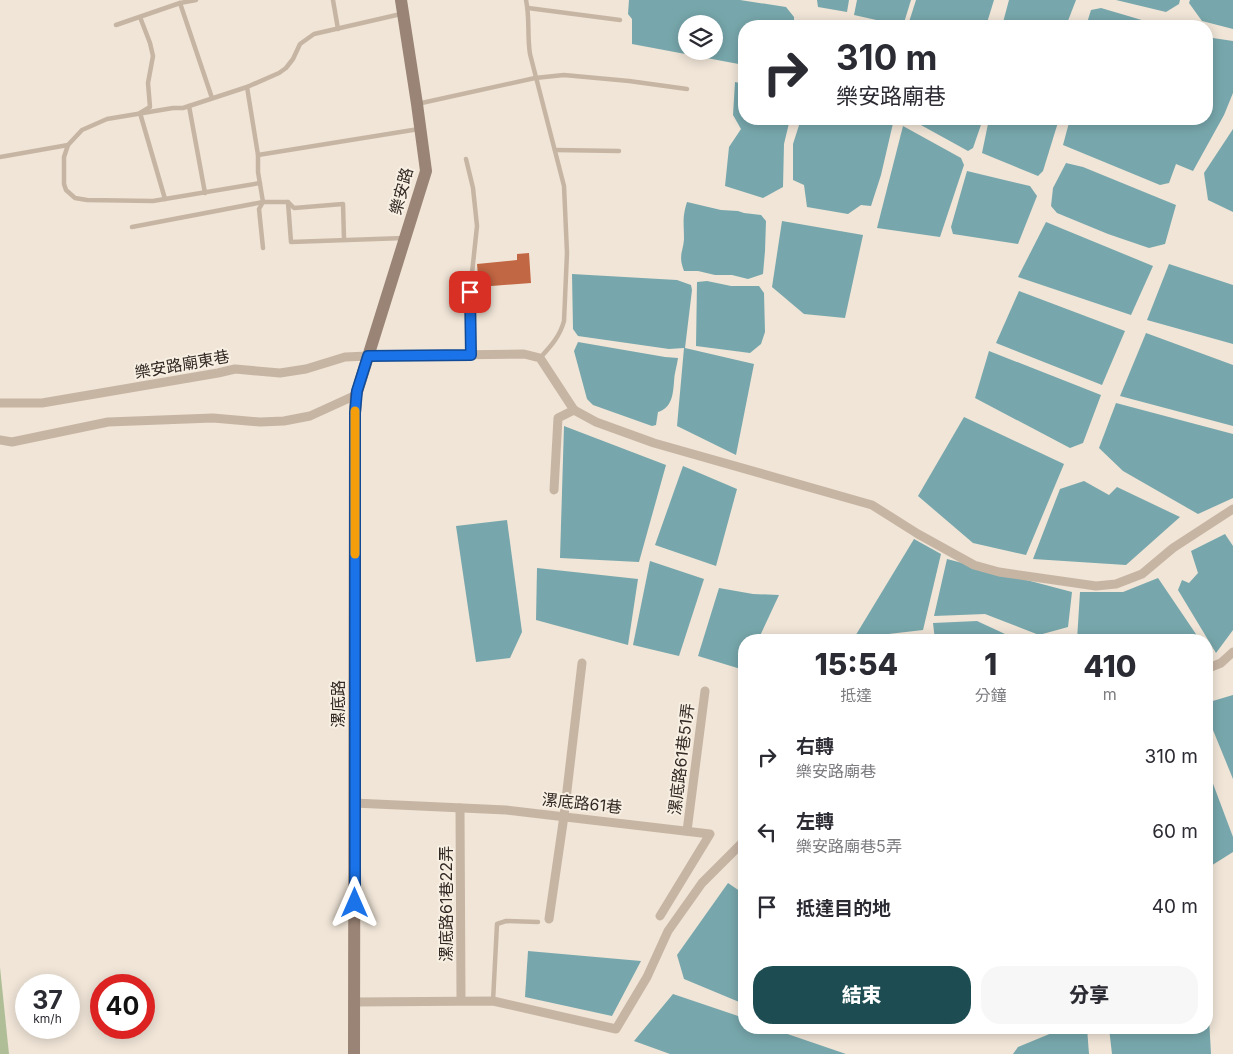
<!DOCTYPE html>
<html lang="zh-TW">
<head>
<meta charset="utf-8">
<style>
	:root { --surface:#fff; --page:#f7f7f7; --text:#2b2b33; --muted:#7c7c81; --accent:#1d4d52 }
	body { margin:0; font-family:Inter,"Noto Sans TC",sans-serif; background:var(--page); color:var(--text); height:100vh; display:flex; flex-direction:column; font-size:19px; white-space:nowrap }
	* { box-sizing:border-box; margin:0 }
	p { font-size:16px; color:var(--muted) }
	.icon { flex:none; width:28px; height:28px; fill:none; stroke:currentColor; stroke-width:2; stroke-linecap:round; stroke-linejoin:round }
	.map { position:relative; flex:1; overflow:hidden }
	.sheet { position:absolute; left:738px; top:634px; width:475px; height:400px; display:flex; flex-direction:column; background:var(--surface); border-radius:20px; box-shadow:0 2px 12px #0003 }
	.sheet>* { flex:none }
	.hud { position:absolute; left:738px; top:20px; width:475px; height:105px; border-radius:20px; box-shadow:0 2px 12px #0003; background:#fff; color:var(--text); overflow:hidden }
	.fabs { position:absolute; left:678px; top:15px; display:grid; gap:10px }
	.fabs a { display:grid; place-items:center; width:45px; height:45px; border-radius:50%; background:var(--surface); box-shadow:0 2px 12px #0003; font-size:25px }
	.speed { position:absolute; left:15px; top:974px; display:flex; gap:10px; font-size:25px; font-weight:700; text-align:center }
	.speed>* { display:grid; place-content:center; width:65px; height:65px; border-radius:50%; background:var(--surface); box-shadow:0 2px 12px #0003; line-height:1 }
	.speed small { font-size:12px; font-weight:400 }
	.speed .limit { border:8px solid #d22; background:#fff; color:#111 }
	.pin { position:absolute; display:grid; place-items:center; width:42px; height:42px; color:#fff; margin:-21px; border-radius:10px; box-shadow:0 2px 8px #0006 }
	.me { position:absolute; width:55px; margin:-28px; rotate:0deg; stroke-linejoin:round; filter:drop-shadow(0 0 4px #0008) }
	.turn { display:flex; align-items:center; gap:18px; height:105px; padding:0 15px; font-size:22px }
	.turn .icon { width:65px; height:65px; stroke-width:2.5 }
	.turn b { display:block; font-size:35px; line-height:42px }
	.eta { display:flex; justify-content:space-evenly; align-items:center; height:85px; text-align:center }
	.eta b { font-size:30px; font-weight:800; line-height:35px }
	.primary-button { display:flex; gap:10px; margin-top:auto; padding:10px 15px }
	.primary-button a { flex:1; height:58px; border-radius:20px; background:var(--accent); color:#fff; font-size:20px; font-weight:800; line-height:58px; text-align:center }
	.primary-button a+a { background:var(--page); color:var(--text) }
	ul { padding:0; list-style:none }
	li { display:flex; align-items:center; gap:15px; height:75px; padding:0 15px }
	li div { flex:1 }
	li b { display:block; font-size:19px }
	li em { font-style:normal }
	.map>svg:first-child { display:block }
</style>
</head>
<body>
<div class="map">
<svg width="1233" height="1054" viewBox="0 0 1233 1054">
	<rect width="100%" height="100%" fill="#f0e5d7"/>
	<path fill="#b0be98" d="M0,967l9,87h-9z"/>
	<g fill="#77a7ac" fill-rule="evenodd">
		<path d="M629,0h111l46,7 8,10v9h-50v39l-112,-21v-25l-4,-5zM686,24h28v27h-28z"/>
		<path d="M817,0h32l-2,12 -29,-5z"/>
		<path d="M857,0h54l-8,26 -49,-11z"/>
		<path d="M916,0h78l-8,26h-65l-12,-4z"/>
		<path d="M1009,0h67l-10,26h-64z"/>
		<path d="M1116,0h64l-1,4 -13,8z"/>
		<path d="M1190,0h43v29l-31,-8 -13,-18z"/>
		<path d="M1101,8l61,18h-76l5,-16z"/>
		<path d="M1206,37l27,4v52l-9,22 -31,56 -17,-7 -7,19 -9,2 -97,-40 7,-26h136z"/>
		<path d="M735,82l9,2v35h46l-6,25 -1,43 -20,11 -38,-12 4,-39 12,-18 -8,-14z"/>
		<path d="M801,119h93l-13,56 -10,31 -10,-1 -13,9 -41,-7 -3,-22 -11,-5v-36z"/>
		<path d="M910,119h73l-10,29 -5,3z"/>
		<path d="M989,119h70l-16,52 -5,5 -56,-23z"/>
		<path d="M903,126l58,32 3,7 -24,72 -63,-9z"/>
		<path d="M1233,129v83l-25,-12 -4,-27z"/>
		<path d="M1066,163l17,4 93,38 -11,39 -16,4 -41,-14 -51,-21 -6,-7 2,-18z"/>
		<path d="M967,171l63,15 7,10 -19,48 -65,-10 -2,-7z"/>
		<path d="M687,202l34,8 17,1 6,2 17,2 5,6 -1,30 -2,23 -15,5 -16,-4h-17l-17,-4h-14c-6,-16 -1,-18 0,-32 0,-16 -2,-21 3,-37z"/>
		<path d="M782,221l81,14 -18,83 -41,-4 -32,-27z"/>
		<path d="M1046,222l107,44 -22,49 -113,-38z"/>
		<path d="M1169,264l64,21v59l-86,-24z"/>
		<path d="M572,274l105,6 14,5 1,5 -7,58 69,16 -18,91 -59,-29 7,-78 -15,1 -91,-13 -5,-7z"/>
		<path d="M707,281l24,5h28l5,7 1,39 -4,12 -11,9 -54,-7 1,-64z"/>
		<path d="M1019,291l106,40 -23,54 -106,-42z"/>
		<path d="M1146,333l87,32v61l-113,-30z"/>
		<path d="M578,342l87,15 13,1c-1,8 -4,16 -4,24 -1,12 -2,26 -16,30l-2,13 -4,1 -59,-21 -6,-6 -13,-48z"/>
		<path d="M989,351l112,44 -18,48 -13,5 -95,-50z"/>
		<path d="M1116,403l117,31v64l-35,16 -75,-43 -24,-23z"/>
		<path d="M964,417l100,47 -38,91 -53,-12 -55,-47z"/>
		<path d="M564,426l102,39 -27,97 -79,-4z"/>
		<path d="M683,466l54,23 -21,77 -61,-21z"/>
		<path d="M1084,481l25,14 8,-8 63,30 -54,48 -93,-6 27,-70z"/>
		<path d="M507,520l15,112 -12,26 -34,4 -20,-136z"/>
		<path d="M1225,534l8,12v84l-17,23 -38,-63 4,-10 7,3 9,-10 -7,-22z"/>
		<path d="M914,539l27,15 -18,76 -69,8z"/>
		<path d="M947,559l125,33 -4,35 -29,8 -54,-21 -51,2z"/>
		<path d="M650,561l54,18 -25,77 -46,-11z"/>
		<path d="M537,568l101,11 -10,66 -92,-25z"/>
		<path d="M1158,578l42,62h-123l3,-48h43z"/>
		<path d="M719,588l34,6 26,1 -21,45h-14v30l-46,-14z"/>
		<path d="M977,621l41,19h7h-90l-2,-17z"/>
		<path d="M1233,695v84l-27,-66v-10z"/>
		<path d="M1212,781l21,56v15l-27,17v-86z"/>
		<path d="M728,883l16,11v110l-60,-25 -7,-24z"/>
		<path d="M528,951l113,10 -29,55 -87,-19z"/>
		<path d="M1206,964l5,90h-99l-3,-26h97z"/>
		<path d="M673,994l71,24v10h26l76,26h-176l-36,-13z"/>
		<path d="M1064,1028h23l2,26h-76l5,-7z"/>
	</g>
	<path fill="#c26743" d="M529,253l2,30 -52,4 -2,-23 40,-4v-6z"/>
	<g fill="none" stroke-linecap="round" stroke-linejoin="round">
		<g stroke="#c7b5a4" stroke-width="4.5">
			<path d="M333,0l5,29"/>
			<path d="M526,0c4,18 1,36 4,54l34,132 3,67 -3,68c-4,15 -13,25 -24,37"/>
			<path d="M180,3l32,95"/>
			<path d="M528,8l92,12"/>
			<path d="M140,17l10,26 3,13 -5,27 2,24 -10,6 25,86"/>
			<path d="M116,25l64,-22 16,-3"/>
			<path d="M247,87l11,68v17l5,30 -4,7 4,39"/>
			<path d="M417,104l118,-26 29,-3 65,6 58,8"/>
			<path d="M189,106l16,87"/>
			<path d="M555,150l64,1"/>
			<path d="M258,155l161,-26"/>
			<path d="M0,157l68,-12"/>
			<path d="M466,159l7,29 4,38 -7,66 1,63"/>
			<path d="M260,183l-107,18 -66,-1 -12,-2 -9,-8 -2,-6v-27l4,-12 14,-15 25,-11 66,-11h10l64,-21 32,-14 7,-5 7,-9 7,-15 14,-10 87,-20"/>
			<path d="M288,202l3,40 113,-4"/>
			<path d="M132,227l131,-25h25l6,6 49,-4 1,35"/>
			<path d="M493,1001l4,-77 9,-3 32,1"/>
		</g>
		<g stroke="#c7b5a4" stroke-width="9">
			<path d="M0,403h42l176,-30 17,-4 45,4 26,-4 39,-12 23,-1 156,-2 16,4 34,52 -16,8 -4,72"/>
			<path d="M574,410l22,12 58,21 218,62 46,29 56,31 25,7 97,14 20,-2 26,-10 31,-26 60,-39"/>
			<path d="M0,440l12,2 96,-20 105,-4 47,4 24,-1 26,-5 46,-21"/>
			<path d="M1206,669l15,-6 12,-11"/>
			<path d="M354,803l152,7 204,24 -50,82"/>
			<path d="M460,808l1,192"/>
			<path d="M687,831l18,-140"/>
			<path d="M549,919l15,-103 18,-153"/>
			<path d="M355,1002l138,-1 123,28 31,-52 21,-46 34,-48 42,-42"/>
		</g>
		<path stroke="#9a8476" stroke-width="12" d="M354,1054l1,-641 1,-18 70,-224 -9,-67 -16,-104"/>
	</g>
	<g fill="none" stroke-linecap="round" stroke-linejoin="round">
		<g stroke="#114b97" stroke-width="12">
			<path id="route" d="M355,903v-490l2,-22 11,-35 103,-1 -1,-63"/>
		</g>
		<use href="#route" stroke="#1a73e8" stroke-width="9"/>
		<path stroke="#f59e0b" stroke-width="9" d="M355,554v-143"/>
	</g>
	<g text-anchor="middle" stroke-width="4" stroke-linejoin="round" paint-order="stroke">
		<g font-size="16" fill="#332a25" stroke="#f8efe3">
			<text transform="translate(401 191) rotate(-75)" y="6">樂安路</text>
			<text transform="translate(182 364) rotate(-10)" y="6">樂安路廟東巷</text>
			<text transform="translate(338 704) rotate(-90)" y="6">漯底路</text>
			<text transform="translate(681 759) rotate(-83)" y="6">漯底路61巷51弄</text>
			<text transform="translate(582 803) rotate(6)" y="6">漯底路61巷</text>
			<text transform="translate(446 904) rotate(-90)" y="6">漯底路61巷22弄</text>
		</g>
	</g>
</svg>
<div class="fabs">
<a><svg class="icon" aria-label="layers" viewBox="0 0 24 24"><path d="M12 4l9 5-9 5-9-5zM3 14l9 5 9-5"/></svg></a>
</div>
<div class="speed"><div>37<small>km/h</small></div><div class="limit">40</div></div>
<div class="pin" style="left:470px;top:292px;background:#d93025"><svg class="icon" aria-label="arrive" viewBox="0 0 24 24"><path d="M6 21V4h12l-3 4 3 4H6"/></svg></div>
<svg class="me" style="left:355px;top:903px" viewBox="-20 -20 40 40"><path d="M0-17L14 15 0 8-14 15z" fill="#1a73e8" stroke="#fff" stroke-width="4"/></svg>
<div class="hud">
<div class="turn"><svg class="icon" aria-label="right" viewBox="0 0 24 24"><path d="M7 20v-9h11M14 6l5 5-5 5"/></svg><div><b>310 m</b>樂安路廟巷</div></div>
</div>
<section class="sheet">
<div class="eta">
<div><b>15:54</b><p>抵達</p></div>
<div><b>1</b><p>分鐘</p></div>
<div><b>410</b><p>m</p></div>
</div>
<ul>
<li><svg class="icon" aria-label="right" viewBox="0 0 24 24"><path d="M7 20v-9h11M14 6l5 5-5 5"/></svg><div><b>右轉</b><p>樂安路廟巷</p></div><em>310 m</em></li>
<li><svg class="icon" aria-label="left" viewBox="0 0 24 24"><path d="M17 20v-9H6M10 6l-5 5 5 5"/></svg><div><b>左轉</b><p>樂安路廟巷5弄</p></div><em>60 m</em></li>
<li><svg class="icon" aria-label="arrive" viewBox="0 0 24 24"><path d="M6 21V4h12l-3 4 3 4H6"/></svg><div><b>抵達目的地</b></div><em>40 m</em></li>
</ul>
<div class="primary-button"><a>結束</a><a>分享</a></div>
</section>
</div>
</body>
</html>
